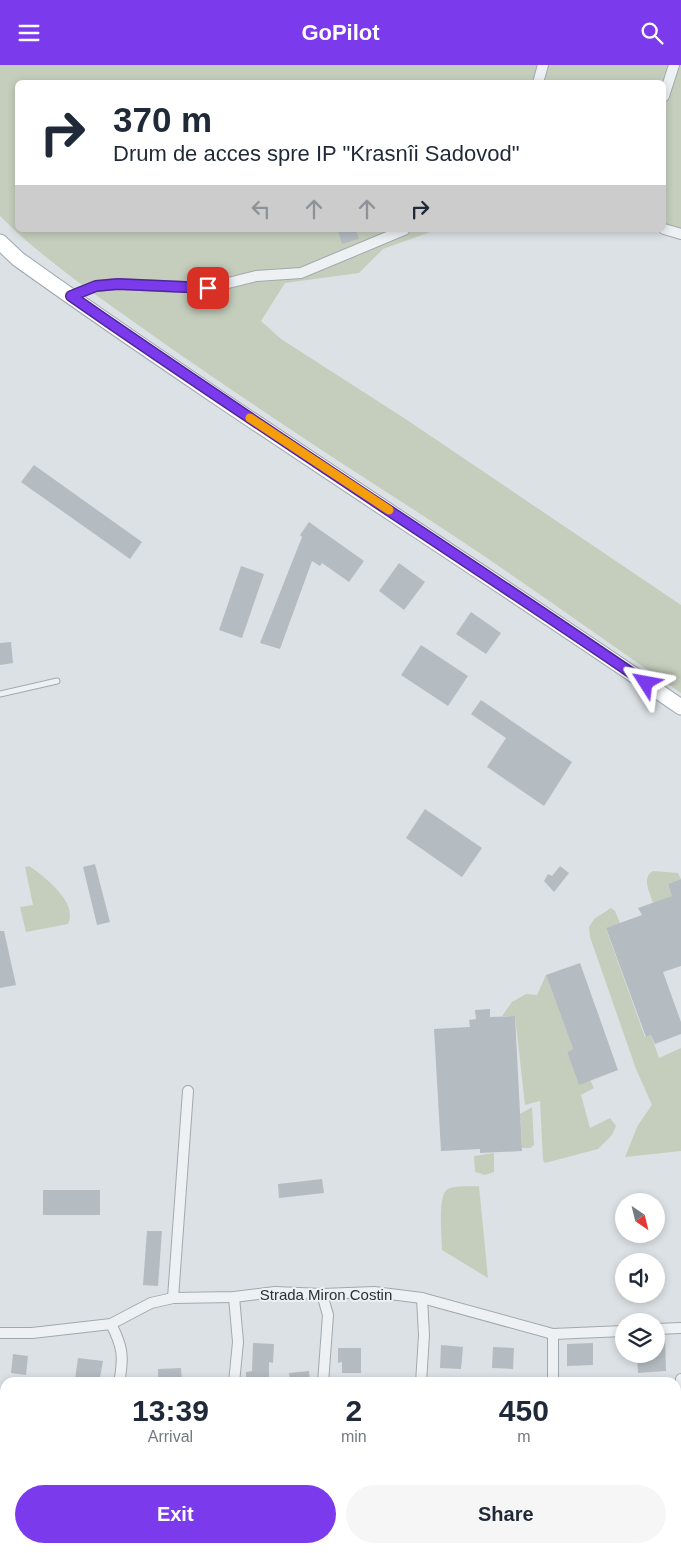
<!DOCTYPE html>
<html lang="en">
<head>
<meta charset="utf-8">
<style>
	:root { --surface:#fff; --page:#f6f6f7; --text:#1f2937; --muted:#747a83; --accent:#7c3aed }
	body { margin:0; font-family:Helvetica,sans-serif; background:var(--page); color:var(--text); height:100vh; display:flex; flex-direction:column; font-size:19px; white-space:nowrap }
	* { box-sizing:border-box; margin:0 }
	p { font-size:16px; color:var(--muted) }
	.icon { flex:none; width:28px; height:28px; fill:none; stroke:currentColor; stroke-width:2; stroke-linecap:round; stroke-linejoin:round }
	.map { position:relative; flex:1; overflow:hidden }
	.sheet { position:absolute; left:0px; top:1312px; width:681px; height:176px; display:flex; flex-direction:column; background:var(--surface); border-radius:15px 15px 0 0; box-shadow:0 2px 8px #0003 }
	.sheet>* { flex:none }
	.hud { position:absolute; left:15px; top:15px; width:651px; height:152px; border-radius:8px; box-shadow:0 2px 8px #0003; background:#fff; color:var(--text); overflow:hidden }
	.needle { width:32px; rotate:145deg }
	.controls { position:absolute; left:615px; top:1128px; display:grid; gap:10px }
	.controls a { display:grid; place-items:center; width:50px; height:50px; border-radius:50%; background:var(--surface); box-shadow:0 2px 8px #0003; font-size:25px }
	.pin { position:absolute; display:grid; place-items:center; width:42px; height:42px; color:#fff; margin:-21px; border-radius:10px; box-shadow:0 2px 8px #0006 }
	.me { position:absolute; width:55px; margin:-28px; rotate:304deg; stroke-linejoin:round; filter:drop-shadow(0 0 4px #0008) }
	.turn { display:flex; align-items:center; gap:18px; height:105px; padding:0 15px; font-size:22px }
	.turn .icon { width:65px; height:65px; stroke-width:2.5 }
	.turn b { display:block; font-size:35px; line-height:42px }
	.lanes { display:flex; align-items:center; height:48px; padding:0 15px; background:#0003; justify-content:center; gap:25px; direction:ltr }
	.lanes .off { opacity:.35 }
	.eta { display:flex; justify-content:space-evenly; align-items:center; height:85px; text-align:center }
	.eta b { font-size:30px; font-weight:600; line-height:35px }
	.action { display:flex; gap:10px; margin-top:auto; padding:10px 15px }
	.action a { flex:1; height:58px; border-radius:30px; background:var(--accent); color:#fff; font-size:20px; font-weight:600; line-height:58px; text-align:center }
	.action a+a { background:var(--page); color:var(--text) }
	header { display:flex; justify-content:space-between; align-items:center; height:65px; padding:0 15px; background:var(--accent); color:#fff; font-size:22px; font-weight:600 }
	.map>svg:first-child { display:block }
</style>
</head>
<body>
<header><svg class="icon" aria-label="menu" viewBox="0 0 24 24"><path d="M4 6h16M4 12h16M4 18h16"/></svg>GoPilot<svg class="icon" aria-label="search" viewBox="0 0 24 24"><circle cx="10" cy="10" r="6"/><path d="M15 15l6 6"/></svg></header>
<div class="map">
<svg width="681" height="1488" viewBox="0 0 681 1488">
	<rect width="100%" height="100%" fill="#dce1e5"/>
	<g fill="#c5cebd">
		<path d="M0,0h681v172l-25,-7h8v-147h-646v147h418l-53,19 -24,24 -74,10 -24,38 20,18 123,79 277,187v88c-95,-66 -189,-134 -287,-196 -85,-55 -170,-111 -253,-170 -49,-35 -98,-68 -141,-111z"/>
		<path d="M29,801c15,10 50,37 39,58l-42,8 -6,-25 13,-2 -8,-38z"/>
		<path d="M653,806l25,2 3,6 -13,5 13,37 -24,-19 -4,1c-3,-11 -12,-25 0,-32z"/>
		<path d="M611,843l4,3 5,12 -14,6 39,108 6,-2 8,23 22,-10v103l-56,6 13,-32 14,-20 -16,-36 -46,-132 -1,-10 5,-8z"/>
		<path d="M546,910l27,74 -6,3 12,32 11,-4 4,8 -13,7 9,33 20,-10 6,8 -4,9 -14,14 -53,14 -2,-3 -3,-59 -15,4 -10,-89h-13l10,-14 14,-8 11,1z"/>
		<path d="M532,1042l2,38 -4,3h-8l-2,-34z"/>
		<path d="M494,1088v19l-9,3 -10,-3 -1,-16z"/>
		<path d="M479,1121l9,92 -46,-28c0,-12 -5,-56 6,-61 8,-4 23,-2 31,-3z"/>
	</g>
	<g fill="#b4bcc1">
		<path d="M338,165h18l3,9 -17,5z"/>
		<path d="M34,400l108,77 -12,17 -109,-77z"/>
		<path d="M309,457l55,39 -15,21 -27,-19 -2,3 -8,-5 -32,88 -20,-6 42,-106 -2,-2z"/>
		<path d="M399,498l26,19 -21,28 -25,-19z"/>
		<path d="M241,501l23,8 -22,64 -23,-8z"/>
		<path d="M471,547l30,21 -15,21 -30,-20z"/>
		<path d="M11,577l2,21 -13,2v-22z"/>
		<path d="M421,580l47,31 -20,30 -47,-31z"/>
		<path d="M481,635l91,62 -28,44 -57,-39 19,-29 -35,-24z"/>
		<path d="M425,744l57,39 -20,29 -56,-39z"/>
		<path d="M95,799l15,58 -13,3 -14,-58z"/>
		<path d="M560,801l9,7 -15,19 -10,-11 4,-7 4,2z"/>
		<path d="M681,814v87l-18,6 18,50v12l-26,10 -4,-9 -5,2 -40,-109 36,-13 -4,-7 34,-12 -4,-12z"/>
		<path d="M0,866h4l12,54 -16,3z"/>
		<path d="M580,898l38,107 -39,15 -12,-33 6,-3 -27,-74z"/>
		<path d="M490,944v8l25,-1 7,135 -42,2v-4l-39,2 -7,-122 36,-2 -1,-7 7,-1 -1,-9z"/>
		<path d="M322,1114l2,14 -45,5 -1,-14z"/>
		<rect x="43" y="1125" width="57" height="25"/>
		<path d="M147,1166h15l-4,55 -15,-1z"/>
		<path d="M656,1271h9l1,35 -28,2 -1,-19h19z"/>
		<path d="M253,1278l21,1 -1,19 -4,-1v21h-23v-11l6,-1z"/>
		<path d="M593,1278v22l-26,1v-22z"/>
		<path d="M441,1280l22,2 -2,22 -21,-1z"/>
		<path d="M493,1282l21,1 -1,21 -21,-1z"/>
		<path d="M338,1283h23v25h-19v-11l-4,1z"/>
		<path d="M13,1289l15,2 -2,19 -15,-2z"/>
		<path d="M78,1293l25,3 -4,22 -24,-4z"/>
		<path d="M181,1303l1,15h-24v-14z"/>
		<path d="M309,1306l1,12h-20l-1,-10z"/>
	</g>
	<g fill="none" stroke-linecap="round" stroke-linejoin="round">
		<g stroke="#a2a9ae" stroke-width="7">
			<path id="service" d="M0,629l57,-13"/>
		</g>
		<g stroke="#a2a9ae" stroke-width="12">
			<g id="minor">
				<path d="M538,18l5,-18"/>
				<path d="M664,31l10,-31"/>
				<path d="M664,164l17,5"/>
				<path d="M71,231l25,-10 22,-2 90,4 48,-12 45,-3 103,-43"/>
				<path d="M322,1229l6,21 -5,68"/>
				<path d="M173,1233l15,-207"/>
				<path d="M111,1259c12,23 13,33 8,59"/>
				<path d="M656,1264l25,-1"/>
				<path d="M0,1268h32l79,-9 40,-21 22,-5 61,-1 41,-5 47,2 52,-2 48,6 131,36 71,-3"/>
				<path d="M234,1318l4,-41 -4,-45"/>
				<path d="M421,1318l3,-48 -2,-37"/>
				<path d="M553,1318v-49"/>
				<path d="M676,1419l5,-11v-94"/>
				<path d="M431,1484v4"/>
				<path d="M552,1484v4"/>
				<path d="M643,1484l1,4"/>
				<path d="M86,1488l1,-4"/>
				<path d="M203,1488l1,-4"/>
				<path d="M296,1488l1,-4"/>
			</g>
		</g>
		<g stroke="#9ca8b0" stroke-width="17">
			<path id="primary" d="M0,177l18,17c217,155 443,297 663,448"/>
		</g>
		<use href="#service" stroke="#eef1f4" stroke-width="5"/>
		<use href="#minor" stroke="#eef1f4" stroke-width="10"/>
		<use href="#primary" stroke="#fff" stroke-width="15"/>
	</g>
	<g fill="none" stroke-linecap="round" stroke-linejoin="round">
		<g stroke="#51269a" stroke-width="12">
			<path id="route" d="M208,223l-90,-4 -22,2 -25,10c189,132 384,256 575,387"/>
		</g>
		<use href="#route" stroke="#7c3aed" stroke-width="9"/>
		<path stroke="#f59e0b" stroke-width="9" d="M250,353l139,92"/>
	</g>
	<g text-anchor="middle" stroke-width="4" stroke-linejoin="round" paint-order="stroke">
		<g font-size="15" fill="#27323a" stroke="#ebf0f3">
			<text x="326" y="1235">Strada Miron Costin</text>
		</g>
	</g>
</svg>
<div class="controls">
<a><svg class="needle" viewBox="-14 -14 28 28"><path d="M0-13l5 13h-10z" fill="#e53935"/><path d="M0 13l5-13h-10z" fill="#747a83"/></svg></a>
<a><svg class="icon" aria-label="sound" viewBox="0 0 24 24"><path d="M4 9h4l5-4v14l-5-4H4zM17 9q2 3 0 6"/></svg></a>
<a><svg class="icon" aria-label="layers" viewBox="0 0 24 24"><path d="M12 4l9 5-9 5-9-5zM3 14l9 5 9-5"/></svg></a>
</div>
<div class="pin" style="left:208px;top:223px;background:#d93025"><svg class="icon" aria-label="arrive" viewBox="0 0 24 24"><path d="M6 21V4h12l-3 4 3 4H6"/></svg></div>
<svg class="me" style="left:646px;top:618px" viewBox="-20 -20 40 40"><path d="M0-17L14 15 0 8-14 15z" fill="#7c3aed" stroke="#fff" stroke-width="4"/></svg>
<div class="hud">
<div class="turn"><svg class="icon" aria-label="right" viewBox="0 0 24 24"><path d="M7 20v-9h11M14 6l5 5-5 5"/></svg><div><b>370 m</b>Drum de acces spre IP &quot;Krasnîi Sadovod&quot;</div></div>
<div class="lanes"><svg class="icon off" aria-label="left" viewBox="0 0 24 24"><path d="M17 20v-9H6M10 6l-5 5 5 5"/></svg><svg class="icon off" aria-label="ahead" viewBox="0 0 24 24"><path d="M12 20V5M6 11l6-6 6 6"/></svg><svg class="icon off" aria-label="ahead" viewBox="0 0 24 24"><path d="M12 20V5M6 11l6-6 6 6"/></svg><svg class="icon" aria-label="right" viewBox="0 0 24 24"><path d="M7 20v-9h11M14 6l5 5-5 5"/></svg></div>
</div>
<section class="sheet">
<div class="eta">
<div><b>13:39</b><p>Arrival</p></div>
<div><b>2</b><p>min</p></div>
<div><b>450</b><p>m</p></div>
</div>
<div class="action"><a>Exit</a><a>Share</a></div>
</section>
</div>
</body>
</html>
